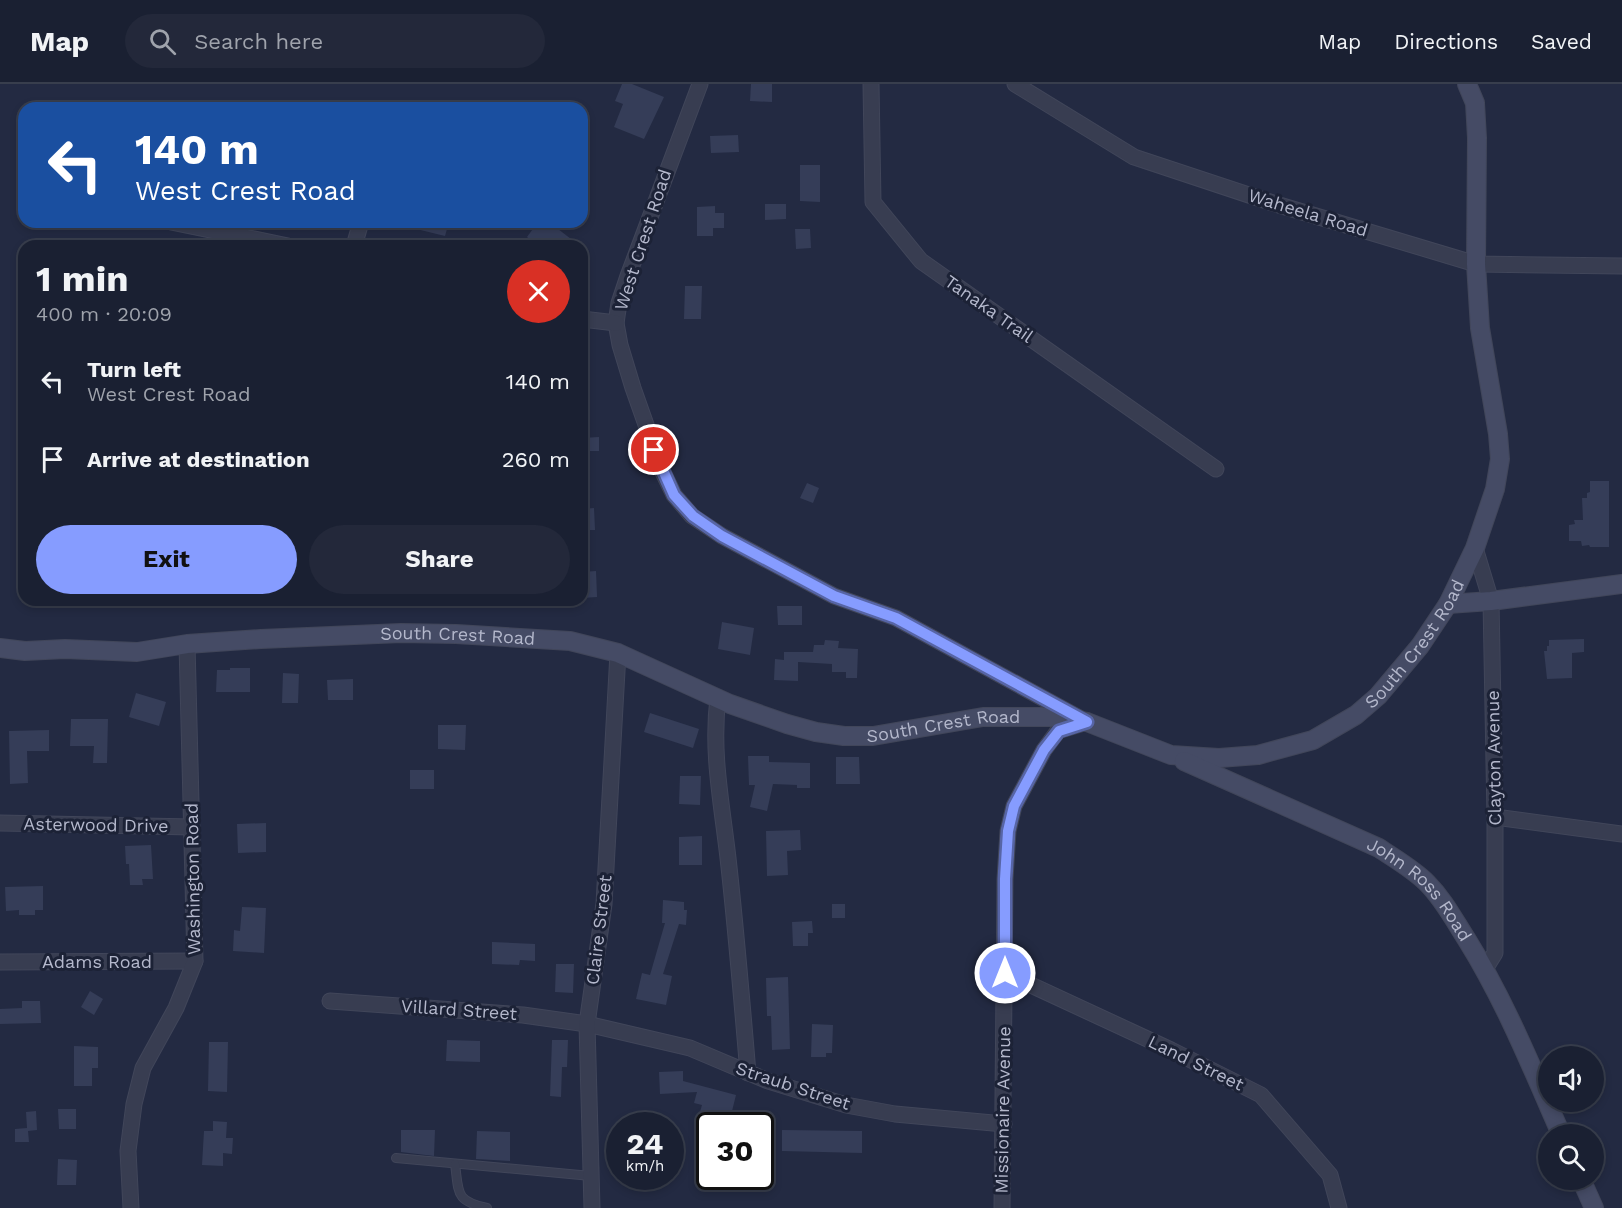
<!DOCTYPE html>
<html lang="en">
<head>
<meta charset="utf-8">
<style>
	:root { --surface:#1a2032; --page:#23283a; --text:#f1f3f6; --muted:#9fa3ac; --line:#383e4d; --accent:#869cff }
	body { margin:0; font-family:"Work Sans",sans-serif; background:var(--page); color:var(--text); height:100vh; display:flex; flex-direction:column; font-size:22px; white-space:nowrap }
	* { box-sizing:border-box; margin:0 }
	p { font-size:20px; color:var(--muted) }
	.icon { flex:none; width:33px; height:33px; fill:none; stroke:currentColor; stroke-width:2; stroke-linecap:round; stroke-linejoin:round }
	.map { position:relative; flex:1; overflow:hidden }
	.details { position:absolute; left:18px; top:156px; width:570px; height:366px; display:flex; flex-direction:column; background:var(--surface); border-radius:18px; box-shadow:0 3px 9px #0003,0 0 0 2px var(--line) }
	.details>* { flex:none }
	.top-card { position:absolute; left:18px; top:18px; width:570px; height:126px; border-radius:18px; box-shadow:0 3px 9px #0003,0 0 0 2px var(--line); background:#1a4fa0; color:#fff; overflow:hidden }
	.controls { position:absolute; left:1538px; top:962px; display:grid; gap:12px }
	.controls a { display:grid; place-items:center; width:66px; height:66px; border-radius:50%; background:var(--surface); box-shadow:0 3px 9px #0003,0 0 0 2px var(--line); font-size:30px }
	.speed { position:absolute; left:606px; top:1028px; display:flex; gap:12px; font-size:30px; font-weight:700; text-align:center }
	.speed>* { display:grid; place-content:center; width:78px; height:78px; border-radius:50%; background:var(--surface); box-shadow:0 3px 9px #0003,0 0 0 2px var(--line); line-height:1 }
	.speed small { font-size:15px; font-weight:400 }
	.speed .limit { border:3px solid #111; border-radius:9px; background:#fff; color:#111 }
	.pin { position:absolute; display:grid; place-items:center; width:51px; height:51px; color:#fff; margin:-26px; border:3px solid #fff; border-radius:50%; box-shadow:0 2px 6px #0007 }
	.me { position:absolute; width:66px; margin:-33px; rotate:0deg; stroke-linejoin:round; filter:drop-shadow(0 0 4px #0008) }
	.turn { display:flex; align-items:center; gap:21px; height:126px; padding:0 18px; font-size:27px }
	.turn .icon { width:78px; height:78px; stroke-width:2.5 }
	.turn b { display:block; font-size:42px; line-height:51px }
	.round { display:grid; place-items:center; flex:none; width:63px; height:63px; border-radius:32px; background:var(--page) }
	.headline { display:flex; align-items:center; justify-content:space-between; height:102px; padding:0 18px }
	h1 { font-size:36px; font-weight:700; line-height:45px }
	.action { display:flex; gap:12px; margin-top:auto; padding:12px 18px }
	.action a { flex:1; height:69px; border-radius:36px; background:var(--accent); color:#111; font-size:24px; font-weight:700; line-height:69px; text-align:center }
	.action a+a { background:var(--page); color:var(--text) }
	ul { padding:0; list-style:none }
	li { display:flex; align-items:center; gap:18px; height:78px; padding:0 18px }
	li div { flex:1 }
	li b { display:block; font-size:22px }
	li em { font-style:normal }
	header { display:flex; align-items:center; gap:36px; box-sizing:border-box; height:84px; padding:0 30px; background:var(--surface); border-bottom:2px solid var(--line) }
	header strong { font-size:28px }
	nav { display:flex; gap:33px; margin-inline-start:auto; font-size:21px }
	.search { width:420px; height:54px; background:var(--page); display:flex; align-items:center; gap:15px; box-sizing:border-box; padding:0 21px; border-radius:33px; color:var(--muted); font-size:22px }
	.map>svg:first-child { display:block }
</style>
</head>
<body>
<header>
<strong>Map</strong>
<div class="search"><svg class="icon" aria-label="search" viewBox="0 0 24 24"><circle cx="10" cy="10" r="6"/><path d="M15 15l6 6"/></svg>Search here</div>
<nav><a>Map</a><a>Directions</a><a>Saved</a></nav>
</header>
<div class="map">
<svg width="1622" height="1124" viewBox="0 0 1622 1124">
	<rect width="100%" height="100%" fill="#232a42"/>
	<g fill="#353d58">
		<path d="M622,0h10l32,13 -20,42 -30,-12 9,-23 -8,-3z"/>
		<path d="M751,0h21v18l-22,-1z"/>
		<path d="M738,51l1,17 -28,1 -1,-17z"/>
		<path d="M800,81h20v37l-20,-1z"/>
		<path d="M765,120h21v15l-21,1z"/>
		<path d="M715,122v7h9v15h-11v8h-16v-29z"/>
		<path d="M404,138h45l-4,14 -41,-10z"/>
		<path d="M538,138h11l31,24h-42l-11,-9z"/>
		<path d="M795,145h15l1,19 -15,1z"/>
		<path d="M685,202h17l-1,33h-17z"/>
		<path d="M599,353v14h-17v-13z"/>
		<path d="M1590,397h19v66h-19l-1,-2 -7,1 -1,-5h-12v-16l6,-1 -1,-4h9l-1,-22h5v-5l3,-1z"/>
		<path d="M807,399l12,5 -6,15 -13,-5z"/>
		<path d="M594,424l1,22h-13v-21z"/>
		<path d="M596,487l1,26 -15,1v-26z"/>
		<path d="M777,522h25v19h-24z"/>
		<path d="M722,538l32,6 -4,27 -32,-6z"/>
		<path d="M1584,555v13l-12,1v25l-25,1 -3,-28h3v-5h2v-6z"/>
		<path d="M825,556l14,1 -1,7 20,1 -1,29h-11v-6h-14v-8l-34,-2v19l-24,-1 1,-21 9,1v-8h29l1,-7h10z"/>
		<path d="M230,584h20v24h-34l1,-22h13z"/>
		<path d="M283,589l16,1 -1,29h-16z"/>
		<path d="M353,595v21h-25l-1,-20z"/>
		<path d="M136,609l30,9 -7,24 -30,-9z"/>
		<path d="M650,629l49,16 -6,19 -49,-16z"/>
		<path d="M71,635h37l-1,44h-14l1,-17h-24z"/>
		<path d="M438,641h28l-1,25 -27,-1z"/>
		<path d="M49,646v21h-22l1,32 -18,1 -1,-53z"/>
		<path d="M748,672h21v6l41,1v25h-13v-3l-24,-1 -6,27 -17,-4 5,-22h-6z"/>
		<path d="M836,673h23l1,27h-24z"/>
		<rect x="410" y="686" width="24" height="19"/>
		<path d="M680,692h21l-1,29 -21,-1z"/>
		<path d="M266,739v29l-28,1 -1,-29z"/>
		<path d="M800,746l1,20 -14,1 1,24 -21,1 -1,-45z"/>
		<path d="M702,752v29h-23v-28z"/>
		<path d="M151,761l2,34h-11l1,6h-13l-1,-21h-3l-1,-18z"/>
		<path d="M43,802v24h-8v5h-16v-5l-13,1 -1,-24z"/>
		<path d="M663,816l21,2v8h3l-1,15 -7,-1 -16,50 9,2 -6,29 -30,-6 6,-26 8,2 15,-52h-3z"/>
		<rect x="832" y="820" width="13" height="14"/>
		<path d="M242,823l24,1 -2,45 -31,-2 1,-21 6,1z"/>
		<path d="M812,837l1,12h-5v13h-15l-1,-24z"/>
		<path d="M492,858l43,2v17l-15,-1 -1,5 -27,-1z"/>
		<path d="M556,880h18l-1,29 -18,-1z"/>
		<path d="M788,893l2,72 -18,1 -1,-34h-4l-1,-38z"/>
		<path d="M90,907l13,8 -9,16 -13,-8z"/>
		<path d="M22,917h18l1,22 -41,1v-15l22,-1z"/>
		<path d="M812,940l21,1 -1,28h-6v4h-15z"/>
		<path d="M447,956l33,1v21l-34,-1z"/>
		<path d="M552,956h16l-1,27h-5l-1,30 -11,-1z"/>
		<path d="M209,958h19l-1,50 -19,-1z"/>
		<path d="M74,962l24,1v21h-6v18h-18z"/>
		<path d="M683,987v10l53,14 -5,20 -17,-4 -1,7 -14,-3 3,-10 -8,-2 3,-11 -37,2 -1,-22z"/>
		<path d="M58,1025h18v20h-17z"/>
		<path d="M36,1027l1,19 -9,1 1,11h-14v-13l12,-1 -1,-16z"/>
		<path d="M213,1037l14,1 -1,16h7l-1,16 -9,-1v13l-21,-1 2,-34h9z"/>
		<path d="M401,1046h34l-1,26 -33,-4z"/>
		<path d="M782,1046l80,1v22l-80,-2z"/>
		<path d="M477,1047l33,1v29l-34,-2z"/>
		<path d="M58,1075l19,1 -1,25h-19z"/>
	</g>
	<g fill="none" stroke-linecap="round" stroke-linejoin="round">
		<g stroke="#41465a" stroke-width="10">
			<g id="lane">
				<path d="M396,1074l195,18"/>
				<path d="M455,1080c4,29 0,37 32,44"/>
			</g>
		</g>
		<g stroke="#41465a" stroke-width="17">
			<g id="street">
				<path d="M700,0l-72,192 -9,27 -3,20 4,22 13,43 29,82 12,25 18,21 30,20 112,60 62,22 185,101"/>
				<path d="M871,0l2,118 48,59 295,208"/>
				<path d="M1015,0l119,73 145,48 197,59 146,2"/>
				<path d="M171,138l117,24"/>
				<path d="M354,162l7,-24"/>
				<path d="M582,235l34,4"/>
				<path d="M1475,464l16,53 4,216v136l-10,16"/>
				<path d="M718,614c-7,54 4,107 10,160 8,71 14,143 20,215"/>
				<path d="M1495,733l127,17"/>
				<path d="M0,739l192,4"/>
				<path d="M0,878l195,-1"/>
				<path d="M1005,889l166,77 90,45 69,80 9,33"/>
				<path d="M330,917l193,14 64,9 103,24 78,33 78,24 49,9 109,10"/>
				<path d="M131,1124l-3,-57 6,-47 9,-36 33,-60 19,-47 -8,-317"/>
				<path d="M592,1124l-5,-184 17,-120 14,-251"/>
				<path d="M1002,1124l3,-329 3,-48 6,-25 30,-56 14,-19 26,-8"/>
			</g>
		</g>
		<g stroke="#41465a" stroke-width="20">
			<g id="secondary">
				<path d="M1448,520l43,-3 131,-17"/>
				<path id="s1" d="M0,564l25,3 40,-2 72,3 50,-8 74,-5 140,-6 55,1 114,7 48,12 112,51 57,20 29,8 28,4h29l110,-19h67l37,5 84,33 48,3 39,-3 55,-15 43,-25 22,-19 42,-50 28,-42 27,-56 20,-59 5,-30 -2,-25 -18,-106 -4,-64 1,-126 -2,-35 -8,-19"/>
				<path id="s2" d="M1184,677l195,87c16,11 34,21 48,35 17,17 27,37 40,57 38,61 65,128 94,194"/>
				<path d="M1581,1095l13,29"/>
			</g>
		</g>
		<use href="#lane" stroke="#383d51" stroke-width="8"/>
		<use href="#street" stroke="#383d51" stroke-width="15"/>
		<use href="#secondary" stroke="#454b65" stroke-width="18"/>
	</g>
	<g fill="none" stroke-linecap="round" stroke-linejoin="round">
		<g stroke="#5765a6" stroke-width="15">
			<path id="route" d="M654,366l20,45 19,21 29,20 112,60 62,22 191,104 -28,9 -15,19 -30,56 -6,25 -3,48v94"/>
		</g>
		<use href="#route" stroke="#869cff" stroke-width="10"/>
	</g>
	<g text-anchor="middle" stroke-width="6" stroke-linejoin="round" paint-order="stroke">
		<g font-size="18" fill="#b4b8cc" stroke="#1c2236">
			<text transform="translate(1308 129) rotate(17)" y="6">Waheela Road</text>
			<text transform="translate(643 156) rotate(-72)" y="6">West Crest Road</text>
			<text transform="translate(989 225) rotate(35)" y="6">Tanaka Trail</text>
			<text dy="6" stroke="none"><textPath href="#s1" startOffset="459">South Crest Road</textPath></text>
			<text dy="6" stroke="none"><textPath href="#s1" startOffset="1485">South Crest Road</textPath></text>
			<text dy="6" stroke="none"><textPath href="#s1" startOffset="963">South Crest Road</textPath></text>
			<text transform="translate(1494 674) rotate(-91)" y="6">Clayton Avenue</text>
			<text transform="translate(96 741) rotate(1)" y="6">Asterwood Drive</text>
			<text transform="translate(193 795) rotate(-91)" y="6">Washington Road</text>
			<text dy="6" stroke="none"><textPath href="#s2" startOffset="272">John Ross Road</textPath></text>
			<text transform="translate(599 846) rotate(-83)" y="6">Claire Street</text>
			<text x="97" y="884">Adams Road</text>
			<text transform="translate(459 926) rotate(4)" y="6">Villard Street</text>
			<text transform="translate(1196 979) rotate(26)" y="6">Land Street</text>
			<text transform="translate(793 1002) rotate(18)" y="6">Straub Street</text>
			<text transform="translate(1003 1026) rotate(-89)" y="6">Missionaire Avenue</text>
		</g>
	</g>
</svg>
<div class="controls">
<a><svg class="icon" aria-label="sound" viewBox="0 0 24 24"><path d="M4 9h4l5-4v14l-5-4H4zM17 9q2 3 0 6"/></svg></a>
<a><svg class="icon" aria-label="search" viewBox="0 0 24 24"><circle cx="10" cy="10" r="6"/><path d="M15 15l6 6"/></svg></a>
</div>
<div class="speed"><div>24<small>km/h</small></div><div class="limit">30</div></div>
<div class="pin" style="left:654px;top:366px;background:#d93025"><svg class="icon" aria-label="arrive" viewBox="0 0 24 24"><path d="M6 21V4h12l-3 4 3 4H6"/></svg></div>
<svg class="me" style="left:1005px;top:889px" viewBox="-20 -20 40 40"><circle r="17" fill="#869cff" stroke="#fff" stroke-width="3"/><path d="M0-11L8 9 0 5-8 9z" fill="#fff"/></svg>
<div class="top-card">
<div class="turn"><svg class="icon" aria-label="left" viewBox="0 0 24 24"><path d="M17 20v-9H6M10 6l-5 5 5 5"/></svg><div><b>140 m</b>West Crest Road</div></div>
</div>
<section class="details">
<div class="headline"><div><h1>1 min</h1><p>400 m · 20:09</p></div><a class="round" style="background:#d93025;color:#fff"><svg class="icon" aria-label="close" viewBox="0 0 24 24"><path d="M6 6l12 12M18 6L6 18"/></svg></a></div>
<ul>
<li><svg class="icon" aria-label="left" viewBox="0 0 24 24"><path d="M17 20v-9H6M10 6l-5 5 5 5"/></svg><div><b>Turn left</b><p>West Crest Road</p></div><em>140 m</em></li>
<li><svg class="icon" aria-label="arrive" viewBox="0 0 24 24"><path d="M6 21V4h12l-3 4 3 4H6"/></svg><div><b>Arrive at destination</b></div><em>260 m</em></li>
</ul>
<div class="action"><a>Exit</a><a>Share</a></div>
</section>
</div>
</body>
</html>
